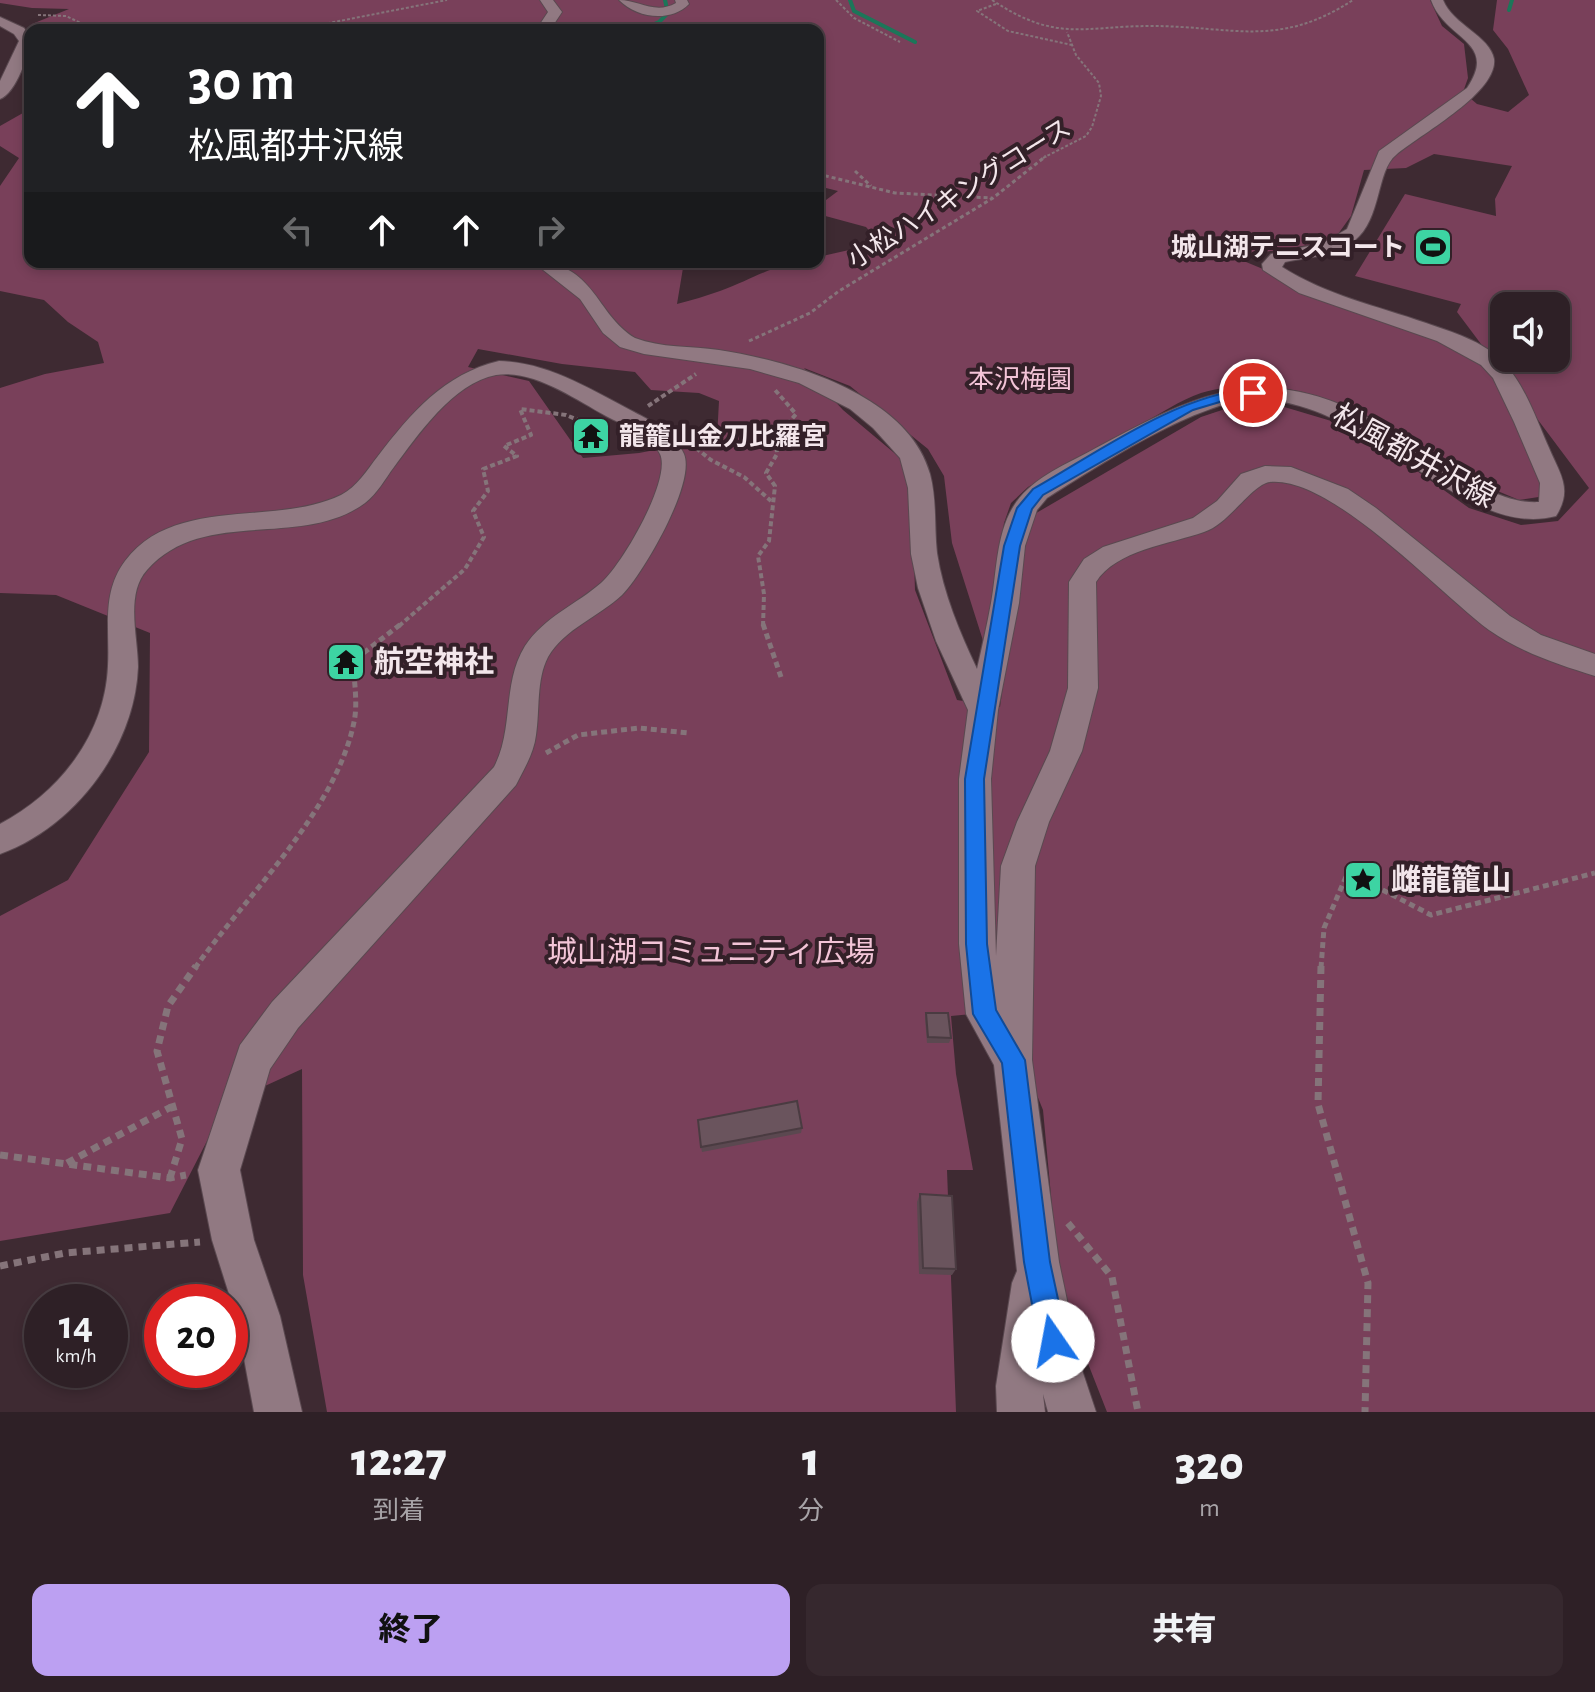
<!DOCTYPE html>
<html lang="ja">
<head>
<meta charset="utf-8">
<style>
	:root { --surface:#2e2026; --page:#36282e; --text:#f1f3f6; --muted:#a7a3a7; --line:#493e43; --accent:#bca0f2 }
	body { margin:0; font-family:"Alegreya Sans","Noto Sans JP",sans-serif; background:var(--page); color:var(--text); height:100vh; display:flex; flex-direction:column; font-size:30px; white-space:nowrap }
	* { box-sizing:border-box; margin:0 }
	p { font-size:26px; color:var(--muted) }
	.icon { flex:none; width:44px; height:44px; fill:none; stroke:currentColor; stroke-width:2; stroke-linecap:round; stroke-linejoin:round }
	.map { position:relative; height:1412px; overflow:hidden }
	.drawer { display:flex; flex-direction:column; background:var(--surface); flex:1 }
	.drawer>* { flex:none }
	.banner { position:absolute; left:24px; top:24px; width:800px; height:244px; border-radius:16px; box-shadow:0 4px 12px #0003,0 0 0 2px var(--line); background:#202124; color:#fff; overflow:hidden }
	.controls { position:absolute; left:1490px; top:292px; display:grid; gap:16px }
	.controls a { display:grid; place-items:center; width:80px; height:80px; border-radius:16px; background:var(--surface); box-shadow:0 4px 12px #0003,0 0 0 2px var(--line); font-size:40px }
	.speed { position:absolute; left:24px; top:1284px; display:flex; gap:16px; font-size:40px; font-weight:700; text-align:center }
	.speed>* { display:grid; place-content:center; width:104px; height:104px; border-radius:50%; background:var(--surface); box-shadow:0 4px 12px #0003,0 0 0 2px var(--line); line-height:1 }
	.speed small { font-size:20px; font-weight:400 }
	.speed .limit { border:12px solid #d22; background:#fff; color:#111 }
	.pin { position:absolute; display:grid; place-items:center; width:68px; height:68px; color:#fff; margin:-34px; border:4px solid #fff; border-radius:50%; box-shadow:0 2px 8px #0007 }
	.me { position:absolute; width:88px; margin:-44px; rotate:348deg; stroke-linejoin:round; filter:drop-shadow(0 0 6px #0008) }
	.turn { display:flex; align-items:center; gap:28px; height:168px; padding:0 32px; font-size:36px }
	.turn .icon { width:104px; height:104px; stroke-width:2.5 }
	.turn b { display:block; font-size:56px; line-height:68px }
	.lanes { display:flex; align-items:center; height:76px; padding:0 32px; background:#0003; justify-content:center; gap:40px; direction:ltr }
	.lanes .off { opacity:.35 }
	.eta { display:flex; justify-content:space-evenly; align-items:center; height:136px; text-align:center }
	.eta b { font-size:48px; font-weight:800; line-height:56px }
	.action { display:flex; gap:16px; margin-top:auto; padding:16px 32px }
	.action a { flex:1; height:92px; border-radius:16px; background:var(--accent); color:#111; font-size:32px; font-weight:800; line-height:92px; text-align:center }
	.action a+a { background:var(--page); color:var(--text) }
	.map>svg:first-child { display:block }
</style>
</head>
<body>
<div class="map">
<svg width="1595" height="1412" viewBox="0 0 1595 1412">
	<rect width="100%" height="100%" fill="#3e2a32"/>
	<path fill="#79405a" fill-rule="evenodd" d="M0,0h1430l12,26 22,18 4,34 -5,14 14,12 31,8 21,-17 -21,-46 -15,-19 4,-30h98v1412h-488l-47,-120 -17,-182 -40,-99 -52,5 5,58 17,96h-26l9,242h-629l-24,-137 -1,-206 -76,35 -56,109 -170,28v-325l68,-36 81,-128 1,-119 -94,-38 -56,-2v-205l45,-14 59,-11 -6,-21 -30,-20 -24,-22 -44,-9v-105l19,-28 -19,-12v-20l30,-17v153h654l-7,42c15,-4 29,-8 43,-13 39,-14 53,-29 98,-29v-5l62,-14 -14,-16 -48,-13v-8l20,-15 -20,-5v-156h-785l-1,-6 37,-15 -37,-1 -32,-5zM1434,154l78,12 -17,33 1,17 -91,-22 -50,82 106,28 -4,8 132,176 -31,33 -37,4 -52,-17 -111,-79 -87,-26 -37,3 -33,11 -175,102 -26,188 -43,-7 -42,-110 -4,-123 -68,-57 -39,-42 46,18 78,63 16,27 8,67 34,107 18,-127 7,-20 17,-16c38,-21 75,-42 113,-63 19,-10 39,-24 60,-31 109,-32 210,48 299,99l19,8 26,-4 4,-23 -57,-102 -23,-17 -235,-97 99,-16 18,-25 13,-46 42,-2zM1504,306h52v52h-52zM478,349l84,15 73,8 16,18 48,3 20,8 -2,37 -78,15 -56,5 -54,-77 -61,-14z"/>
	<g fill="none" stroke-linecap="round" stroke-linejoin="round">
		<g stroke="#1c7659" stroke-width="4">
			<path d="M665,0l2,9"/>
			<path d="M850,0l4,11 61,31"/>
			<path d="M1509,10l3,-10"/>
			<path d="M640,30l19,-8 7,-7"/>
		</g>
		<g stroke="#5a4950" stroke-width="2">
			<g id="minor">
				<path d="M540,0h13l9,12 -12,18h-14l12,-18z"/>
				<path d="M619,0c20,0 36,15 57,3l-1,-3h12l2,4c-19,19 -52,14 -70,-4z"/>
				<path d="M1431,0h12c10,25 47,36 51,59 4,34 -75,76 -98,96 -20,16 -14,64 -42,86 -18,16 -47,16 -69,21l-3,5c44,28 95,39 144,56 26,9 57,18 76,38 23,23 34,58 47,87 11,26 24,41 7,68 -95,26 -191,-124 -307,-116 -56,4 -153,67 -202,98l-10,12 -12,36 -6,57 -21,107 -7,69 5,177 5,-90 16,-44 33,-71 18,-63 1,-106 15,-23 19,-12 90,-29 24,-17 24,-27 24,-8 26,1 57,22 28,19 134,108 31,19 54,19v22c-36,-11 -75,-24 -106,-46 -50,-37 -157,-154 -219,-148 -18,2 -41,42 -66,50 -34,12 -88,18 -108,50l2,106 -16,63 -33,71 -14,44 -3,194 27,202 22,105 15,45h-48l-5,-18 2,18h-48l-1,-26 16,-103 5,-12 -23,-206 -28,-51 -7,-70v-165l9,-69 -32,-69 -18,-53 -7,-34 -3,-66 -8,-30 -27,-30 -23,-19 -51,-26 -49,-14 -106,-15 -24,-7 -17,-14 -23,-34 -47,-37c62,0 62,52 102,76 26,10 56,8 84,12 71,11 189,44 211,124 7,26 4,53 7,79 6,40 23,80 40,116 5,-22 10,-44 14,-66 6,-32 5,-71 24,-99 18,-27 52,-40 79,-55 90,-48 156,-86 257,-40 54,24 132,97 188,93l1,-19 -26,-61 -21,-44 -12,-13 -44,-24 -138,-48 -36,-23 -1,-6 9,-10 52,-11 24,-14 32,-78 88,-63c32,-47 -22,-48 -36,-88z"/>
				<path d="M0,17l24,11 6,9c0,16 -14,56 -30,62v-18l19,-40 -5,-7 -14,-8z"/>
				<path d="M499,361c49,1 93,29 135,51 19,10 41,21 50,42 12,29 -41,120 -62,141 -22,21 -58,34 -74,62 -12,23 -8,53 -12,78 -2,18 -12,34 -20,50l-218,243 -28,41 -30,101 14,70 26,76 22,96h-48l-18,-96 -24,-76 -14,-70 42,-125 32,-43 222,-235c20,-38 8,-84 31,-121 19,-29 52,-42 76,-63 21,-18 71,-104 59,-129 -9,-19 -37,-29 -54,-38 -31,-17 -73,-47 -110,-41 -43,8 -78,60 -102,92 -9,12 -17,27 -29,36 -64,47 -162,3 -218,67 -22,24 -9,67 -9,97 -3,80 -63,160 -138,187v-30c59,-31 105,-89 108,-158 2,-37 -7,-73 17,-105 50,-66 150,-34 216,-66 16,-8 26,-25 37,-39 33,-43 66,-82 121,-95z"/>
			</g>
		</g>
		<g stroke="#85747a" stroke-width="2" stroke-dasharray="3 2" stroke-linecap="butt">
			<path d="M836,0l18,18 46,24"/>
			<path d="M992,0c65,43 90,26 159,26 81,0 127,23 202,-26"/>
			<path d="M996,4l-19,7 31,20 64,14"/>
			<path d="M38,15l28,1 19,9 1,5"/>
			<path d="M293,30l154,-30"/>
			<path d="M1043,158l43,-22 6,-9 9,-31 -2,-13 -23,-28 -9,-23"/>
		</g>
		<g stroke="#85747a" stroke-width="3" stroke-dasharray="4 3" stroke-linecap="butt">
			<path d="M855,171l16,15"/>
			<path d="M818,174l77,19 97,5"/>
			<path d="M749,341l61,-28 29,-22 154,-93 53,-42"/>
		</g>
		<g stroke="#85747a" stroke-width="4" stroke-dasharray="5 3" stroke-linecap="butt">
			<path d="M648,406l48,-32"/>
			<path d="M696,448l15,12 33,17 27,24"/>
			<path d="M399,626l66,-57 19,-32 -11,-26 15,-20 -5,-22 34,-13 -13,-10 27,-11 -11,-26 46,6 40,17"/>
			<path d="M763,626l1,-32 -6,-38 11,-15 6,-55 -9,-13 11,-19 -1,-16 20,-24 -21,-24"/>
		</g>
		<g stroke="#85747a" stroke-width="5" stroke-dasharray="6 4" stroke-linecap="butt">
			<path d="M763,624l18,53"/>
			<path d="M546,753l32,-18 61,-7 49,5"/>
			<path d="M195,968c51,-72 141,-157 159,-246 4,-18 0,-42 -1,-61l48,-37"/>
			<path d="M1321,968l3,-40 24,-56 83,43 164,-42"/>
		</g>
		<g stroke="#85747a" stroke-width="7" stroke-dasharray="8 6" stroke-linecap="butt">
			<path d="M1321,966l-3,138 50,179 -3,129"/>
			<path d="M0,1155l170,23 16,-3"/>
			<path d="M67,1163l104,-56"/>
			<path d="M170,1178l12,-39 -25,-88 11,-45 28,-40"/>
			<path d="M1068,1223l44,54 26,135"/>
			<path d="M0,1266l65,-13 135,-11"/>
		</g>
		<use href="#minor" fill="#917982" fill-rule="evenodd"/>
	</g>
	<g fill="#5b4850">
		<path d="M926,1013l25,25 -2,5h-22l-2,-24z"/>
		<path d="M802,1128l-1,5 -99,19 -1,-5z"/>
		<path d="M920,1194l36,75 -4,6 -33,-1 -2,-72z"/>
	</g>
	<g fill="#6a545d" stroke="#4a3b41" stroke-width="2">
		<path d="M926,1013h22l3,25 -23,-1z"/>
		<path d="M797,1101l5,27 -101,19 -3,-27z"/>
		<path d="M920,1194l32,2 4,73 -33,-1z"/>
	</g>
	<path fill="#1a73e8" stroke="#114b97" stroke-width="2" d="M1253,389l6,4 -2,3 -24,2 -40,12 -150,85 -11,14 -12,37 -36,233 3,165 9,66 29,50 25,202 17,79 -4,10 -10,4 -10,-4 -4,-10 -15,-79 -22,-199 -29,-49 -7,-70 -1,-165 39,-233 13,-38 16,-19c64,-36 146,-96 220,-100z"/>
	<defs>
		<g id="stadium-square" transform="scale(2)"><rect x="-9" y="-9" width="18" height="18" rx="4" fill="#3dd4a3" stroke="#332028"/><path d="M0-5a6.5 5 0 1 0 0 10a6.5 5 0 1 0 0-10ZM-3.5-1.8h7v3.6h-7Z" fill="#111"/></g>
		<g id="temple-square" transform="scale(2)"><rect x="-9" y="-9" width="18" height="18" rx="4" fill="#3dd4a3" stroke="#332028"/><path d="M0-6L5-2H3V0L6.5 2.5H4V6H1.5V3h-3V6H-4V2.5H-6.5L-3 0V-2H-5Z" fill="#111"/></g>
		<g id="sight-square" transform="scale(2)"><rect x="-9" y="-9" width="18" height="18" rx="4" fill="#3dd4a3" stroke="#332028"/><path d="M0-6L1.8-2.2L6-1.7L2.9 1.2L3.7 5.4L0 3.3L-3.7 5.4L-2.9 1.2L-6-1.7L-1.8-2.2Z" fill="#111"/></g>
	</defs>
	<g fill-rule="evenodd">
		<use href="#stadium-square" x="1433" y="247"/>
		<use href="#temple-square" x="591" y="436"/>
		<use href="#temple-square" x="346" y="662"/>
		<use href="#sight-square" x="1363" y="880"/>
	</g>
	<g text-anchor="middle" stroke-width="8" stroke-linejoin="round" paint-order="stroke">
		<g font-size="26" fill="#f3e6eb" stroke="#332028">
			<text transform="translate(959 193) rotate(-32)" y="9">小松ハイキングコース</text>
		</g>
		<g font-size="26" font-weight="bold" fill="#f3e6eb" stroke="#332028" text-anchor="end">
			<text x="1405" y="256">城山湖テニスコート</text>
			<text x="619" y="445" text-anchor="start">龍籠山金刀比羅宮</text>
		</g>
		<g font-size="26" fill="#f3c4d7" stroke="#332028">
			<text x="1020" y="388">本沢梅園</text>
		</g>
		<g font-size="30" fill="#f3e6eb" stroke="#332028">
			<text transform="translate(1414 456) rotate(29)" y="10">松風都井沢線</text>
		</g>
		<g font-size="30" font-weight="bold" fill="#f3e6eb" stroke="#332028" text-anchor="start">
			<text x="374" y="672">航空神社</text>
			<text x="1391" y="890">雌龍籠山</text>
		</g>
		<g font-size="30" fill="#f3c4d7" stroke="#332028">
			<text x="711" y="962">城山湖コミュニティ広場</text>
		</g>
	</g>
</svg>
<div class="controls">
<a><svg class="icon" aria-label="sound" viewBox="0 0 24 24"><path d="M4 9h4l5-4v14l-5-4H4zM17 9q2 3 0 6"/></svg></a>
</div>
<div class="speed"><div>14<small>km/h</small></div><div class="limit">20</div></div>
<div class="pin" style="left:1253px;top:393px;background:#d93025"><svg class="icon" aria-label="arrive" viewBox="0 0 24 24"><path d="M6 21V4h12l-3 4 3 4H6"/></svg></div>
<svg class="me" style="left:1053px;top:1341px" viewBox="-20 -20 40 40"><circle r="19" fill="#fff"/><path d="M0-13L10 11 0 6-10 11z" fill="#1a73e8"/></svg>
<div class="banner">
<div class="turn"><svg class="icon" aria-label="ahead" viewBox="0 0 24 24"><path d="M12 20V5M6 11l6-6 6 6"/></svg><div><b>30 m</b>松風都井沢線</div></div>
<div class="lanes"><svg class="icon off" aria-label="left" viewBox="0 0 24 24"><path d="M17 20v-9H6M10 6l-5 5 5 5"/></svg><svg class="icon" aria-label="ahead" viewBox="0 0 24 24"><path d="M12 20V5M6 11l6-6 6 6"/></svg><svg class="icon" aria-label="ahead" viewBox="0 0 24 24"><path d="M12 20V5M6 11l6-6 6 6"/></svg><svg class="icon off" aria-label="right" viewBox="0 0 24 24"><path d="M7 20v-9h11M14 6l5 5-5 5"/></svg></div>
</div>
</div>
<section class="drawer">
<div class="eta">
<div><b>12:27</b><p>到着</p></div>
<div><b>1</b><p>分</p></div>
<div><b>320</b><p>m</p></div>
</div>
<div class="action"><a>終了</a><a>共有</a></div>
</section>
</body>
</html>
